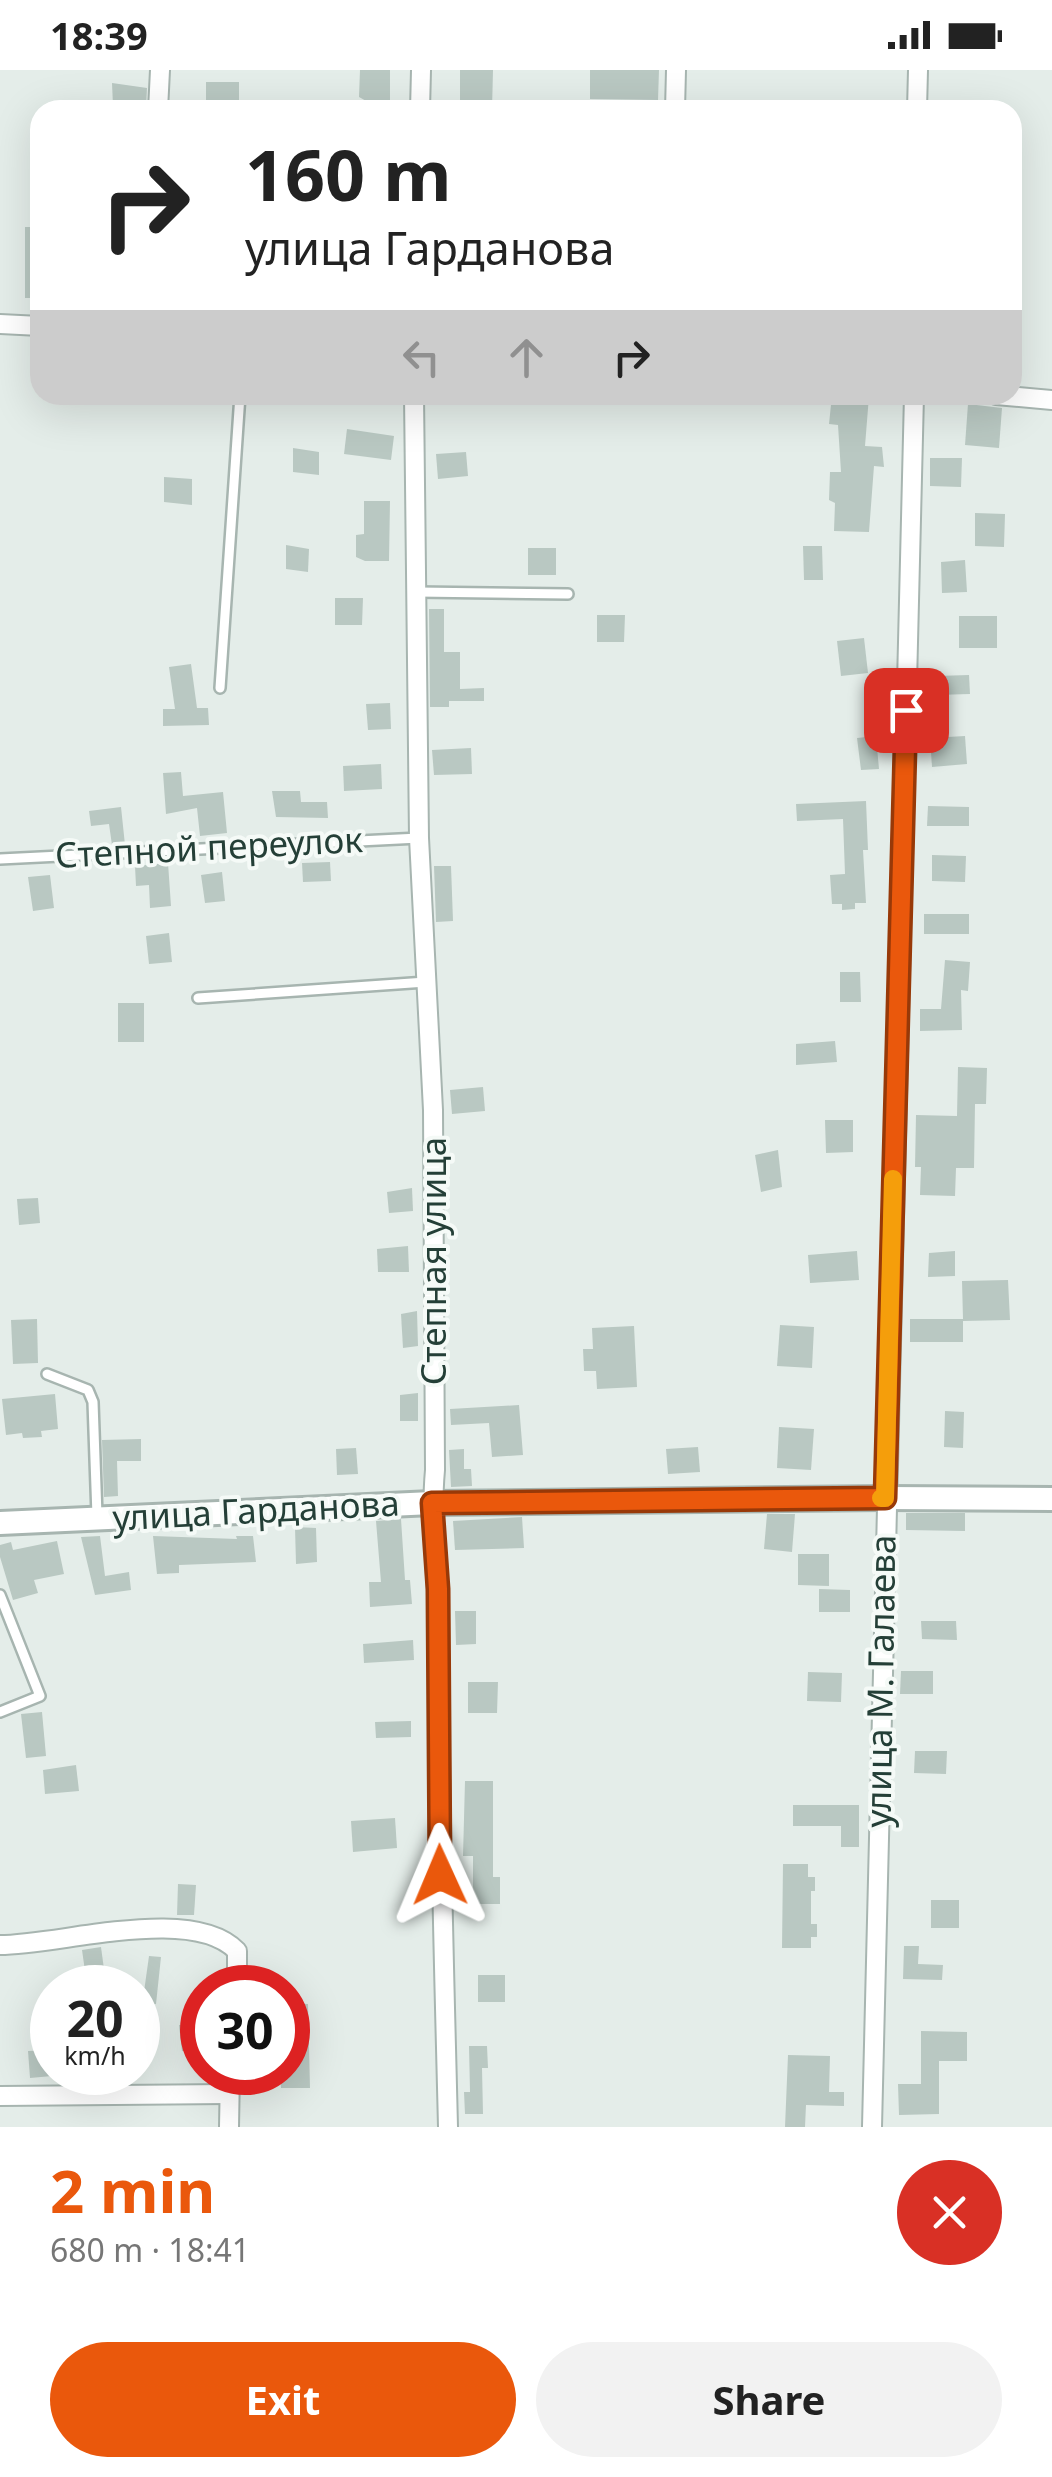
<!DOCTYPE html>
<html lang="en">
<head>
<meta charset="utf-8">
<style>
	:root { --surface:#fff; --page:#f2f2f2; --text:#222; --muted:#767676; --accent:#ea580c }
	body { margin:0; font-family:"Noto Sans",sans-serif; background:var(--page); color:var(--text); height:100vh; display:flex; flex-direction:column; font-size:38px; white-space:nowrap }
	* { box-sizing:border-box; margin:0 }
	p { font-size:32px; color:var(--muted) }
	.icon { flex:none; width:55px; height:55px; fill:none; stroke:currentColor; stroke-width:2; stroke-linecap:round; stroke-linejoin:round }
	.map { position:relative; height:2057px; overflow:hidden }
	.details { display:flex; flex-direction:column; background:var(--surface); flex:1 }
	.details>* { flex:none }
	.banner { position:absolute; left:30px; top:30px; width:992px; height:305px; border-radius:30px; box-shadow:0 10px 40px #0002; background:#fff; color:var(--text); overflow:hidden }
	.speed { position:absolute; left:30px; top:1895px; display:flex; gap:20px; font-size:50px; font-weight:700; text-align:center }
	.speed>* { display:grid; place-content:center; width:130px; height:130px; border-radius:50%; background:var(--surface); box-shadow:0 10px 40px #0002; line-height:1 }
	.speed small { font-size:25px; font-weight:400 }
	.speed .limit { border:15px solid #d22; background:#fff; color:#111 }
	.pin { position:absolute; display:grid; place-items:center; width:85px; height:85px; color:#fff; margin:-42px; border-radius:20px; box-shadow:0 5px 15px #0006 }
	.me { position:absolute; width:110px; margin:-55px; rotate:359deg; stroke-linejoin:round; filter:drop-shadow(0 0 8px #0008) }
	.turn { display:flex; align-items:center; gap:35px; height:210px; padding:0 50px; font-size:45px }
	.turn .icon { width:130px; height:130px; stroke-width:2.5 }
	.turn b { display:block; font-size:70px; line-height:85px }
	.lanes { display:flex; align-items:center; height:95px; padding:0 50px; background:#0003; justify-content:center; gap:50px; direction:ltr }
	.lanes .off { opacity:.35 }
	.round { display:grid; place-items:center; flex:none; width:105px; height:105px; border-radius:52px; background:var(--page) }
	.headline { display:flex; align-items:center; justify-content:space-between; height:170px; padding:0 50px }
	h1 { font-size:60px; font-weight:700; line-height:75px; color:var(--accent) }
	.action { display:flex; gap:20px; margin-top:auto; padding:20px 50px }
	.action a { flex:1; height:115px; border-radius:60px; background:var(--accent); color:#fff; font-size:40px; font-weight:700; line-height:115px; text-align:center }
	.action a+a { background:var(--page); color:var(--text) }
	.status { display:flex; justify-content:space-between; align-items:center; height:70px; padding:0 50px; background:var(--surface); direction:ltr }
	.status svg { height:28px; fill:currentColor }
	.map>svg:first-child { display:block }
</style>
</head>
<body>
<div class="status"><b>18:39</b><svg viewBox="0 0 49 12"><path d="M0 12V9h3v3zM5 12V6h3v6zM10 12V3h3v9zM15 12V0h3v12zM26 1h20v11H26zM47 4h2v5h-2z"/></svg></div>
<div class="map">
<svg width="1052" height="2057" viewBox="0 0 1052 2057">
	<rect width="100%" height="100%" fill="#e4ede9"/>
	<g fill="#b9c8c2">
		<path d="M360,0h30v32h-22l-9,-5z"/>
		<path d="M460,0h33l-1,40h-32z"/>
		<path d="M590,0h69l-1,30 -68,-1z"/>
		<rect x="206" y="12" width="33" height="28"/>
		<path d="M112,13l35,5 -1,19 -33,-1z"/>
		<rect x="25" y="157" width="15" height="71"/>
		<path d="M832,325l37,1 -4,50 17,1 2,20 -10,-1 -5,66 -35,-1 1,-28 -6,-3 1,-28h11l-3,-47 -9,-1z"/>
		<path d="M968,334l34,4 -3,40 -34,-3z"/>
		<path d="M347,359l47,7 -3,24 -47,-6z"/>
		<path d="M293,378l26,4v23l-26,-3z"/>
		<path d="M466,382l2,24 -30,3 -2,-25z"/>
		<path d="M930,388h32l-1,29 -31,-1z"/>
		<path d="M164,407l28,2v26l-28,-3z"/>
		<path d="M364,431h26l-1,60h-24l-9,-4v-22l8,-1z"/>
		<path d="M975,443l30,1 -1,33 -29,-1z"/>
		<path d="M286,475l23,4 -1,23 -22,-3z"/>
		<path d="M803,476h19l1,34h-19z"/>
		<rect x="528" y="478" width="28" height="27"/>
		<path d="M965,490l2,32 -25,1 -1,-31z"/>
		<path d="M335,528h28l-1,27h-27z"/>
		<path d="M429,539h15v43h16v37l24,-1v13h-35v6h-19z"/>
		<path d="M597,545h28l-1,27h-27z"/>
		<rect x="959" y="546" width="38" height="32"/>
		<path d="M864,568l4,35 -27,3 -4,-35z"/>
		<path d="M191,594l6,44h11l1,17 -46,1v-17h12l-6,-42z"/>
		<path d="M969,605l1,19 -34,1v-19z"/>
		<path d="M390,633l1,26 -23,1 -2,-26z"/>
		<path d="M876,666l3,33 -18,1 -4,-32z"/>
		<path d="M965,666l2,28 -35,3 -2,-29z"/>
		<path d="M471,678l1,26 -38,1 -2,-25z"/>
		<path d="M381,694l1,25 -38,2 -1,-25z"/>
		<path d="M181,702l2,24 40,-4 4,41 -27,3 -3,-28 -31,6 -3,-41z"/>
		<path d="M272,721h28l1,11h26l1,16 -52,-1z"/>
		<path d="M866,731l2,49h-5l3,53h-11v6l-13,1v-6h-10l-2,-29 15,-1 -2,-55 -46,2 -1,-17z"/>
		<path d="M928,736l41,1v19h-42z"/>
		<path d="M121,737l4,38h-13l-3,-21 -18,2 -2,-15z"/>
		<path d="M932,785l34,1 -1,26 -33,-1z"/>
		<path d="M330,792l1,19 -28,1 -1,-19z"/>
		<path d="M168,793l3,43 -21,2 -1,-23 -13,1 -1,-20z"/>
		<path d="M434,796h17l2,55 -17,1z"/>
		<path d="M222,802l3,29 -20,2 -4,-28z"/>
		<path d="M50,805l4,33 -21,3 -5,-34z"/>
		<rect x="924" y="844" width="45" height="20"/>
		<path d="M169,863l3,29 -23,2 -3,-28z"/>
		<path d="M945,890l25,2 -2,29 -7,-1 1,40 -42,1v-22h21z"/>
		<path d="M840,902h20l1,30h-21z"/>
		<rect x="118" y="933" width="26" height="39"/>
		<path d="M835,971l2,21 -41,3v-21z"/>
		<path d="M958,997l29,1 -1,36h-11l-1,64h-18l-1,28 -35,-1 1,-28h-6l1,-52 41,1z"/>
		<path d="M483,1017l2,24 -33,3 -2,-24z"/>
		<path d="M825,1050h28v32l-27,1z"/>
		<path d="M778,1080l4,37 -21,5 -6,-37z"/>
		<path d="M412,1118l1,23 -24,2 -2,-21z"/>
		<path d="M38,1128l2,25 -21,2 -2,-26z"/>
		<path d="M408,1176l1,26h-31l-1,-23z"/>
		<path d="M857,1181l2,29 -49,3 -2,-28z"/>
		<path d="M955,1181v25l-27,1 1,-24z"/>
		<path d="M1008,1210l2,40 -47,1v21h-53v-23h53l-1,-38z"/>
		<path d="M417,1241l1,35 -15,2 -2,-34z"/>
		<path d="M37,1249l1,44 -25,1 -2,-44z"/>
		<path d="M780,1255l34,2 -2,41 -35,-2z"/>
		<path d="M634,1256l3,61 -40,2 -1,-18h-12l-1,-22h10l-1,-21z"/>
		<path d="M418,1323v28h-18v-26z"/>
		<path d="M55,1324l3,35 -17,2 1,6 -19,1 -1,-5 -16,2 -4,-36z"/>
		<path d="M519,1335l4,50 -31,2 -3,-34 -38,2 -1,-16z"/>
		<path d="M945,1341l19,1 -1,36 -19,-1z"/>
		<path d="M779,1357l35,2 -3,41 -34,-2z"/>
		<path d="M141,1369v22h-24l1,35 -14,1 -2,-57z"/>
		<path d="M698,1377l2,25 -32,2 -2,-25z"/>
		<path d="M356,1378l2,26 -21,1 -1,-26z"/>
		<path d="M464,1379v20h7l1,17 -21,1 -2,-37z"/>
		<path d="M906,1443h59v18l-59,-1z"/>
		<path d="M767,1444h28l-3,38 -28,-3z"/>
		<path d="M522,1447l2,31 -69,2 -2,-29z"/>
		<path d="M401,1449l4,61h5l2,24 -42,3 -1,-25h12l-5,-61z"/>
		<path d="M295,1457l21,1 1,34 -21,2z"/>
		<path d="M100,1466l5,40 24,-4 2,18 -36,5 -14,-58z"/>
		<path d="M153,1466l84,3 -1,-3h17l3,26 -77,3v8l-22,1z"/>
		<path d="M57,1471l7,33 -30,6 4,13 -25,7 -13,-43v-12l11,-3 2,8z"/>
		<path d="M798,1484h31v32l-31,-1z"/>
		<path d="M819,1519l31,1v22h-31z"/>
		<path d="M455,1541h21v33l-20,1z"/>
		<path d="M921,1551h35l1,19 -35,-1z"/>
		<path d="M413,1570l1,20 -50,3 -1,-19z"/>
		<path d="M901,1601h32v23h-33z"/>
		<path d="M808,1602l34,1 -1,29 -34,-1z"/>
		<path d="M468,1612h30l-1,31h-29z"/>
		<path d="M42,1642l4,44 -20,2 -5,-44z"/>
		<path d="M411,1651v16l-35,1 -1,-16z"/>
		<path d="M915,1681h32l-1,23 -32,-1z"/>
		<path d="M76,1695l3,26 -34,3 -2,-24z"/>
		<path d="M465,1711h28v96h7v27h-27v-48h-10z"/>
		<path d="M793,1735h66v42h-18v-21h-48z"/>
		<path d="M395,1748l2,30 -44,4 -2,-31z"/>
		<path d="M783,1794h25v13h7v14h-4v33h6v13h-6v11h-29z"/>
		<path d="M178,1814l18,1 -2,30h-17z"/>
		<rect x="931" y="1830" width="28" height="28"/>
		<path d="M904,1876h15l-1,18 25,1 -1,15 -39,-1z"/>
		<path d="M101,1877l5,37 -19,1 -5,-35z"/>
		<path d="M149,1886l12,1 -5,47 -14,2z"/>
		<rect x="478" y="1905" width="27" height="27"/>
		<path d="M288,1933l20,1 2,84h-29l-1,-16h8z"/>
		<path d="M202,1953v27l-20,1 -3,-26z"/>
		<path d="M921,1961l46,1v29h-28v53l-40,1 -1,-31h23z"/>
		<path d="M469,1976h18l1,22h-6l1,46h-18l-1,-22h6z"/>
		<path d="M52,1980v26l-22,2 -2,-27z"/>
		<path d="M788,1985l42,1 -1,36h15v14l-38,-1 -1,22h-20z"/>
	</g>
	<g fill="none" stroke-linecap="round" stroke-linejoin="round">
		<g stroke="#a7b5b0" stroke-width="14">
			<g id="service">
				<path d="M417,522l151,2"/>
				<path d="M220,618l20,-293"/>
				<path d="M0,789l419,-21"/>
				<path d="M198,928l228,-16"/>
				<path d="M47,1304l41,16 5,12 4,114"/>
				<path d="M0,1525l40,101 -40,16"/>
			</g>
		</g>
		<g stroke="#a7b5b0" stroke-width="22">
			<g id="minor">
				<path d="M158,40l2,-40"/>
				<path d="M420,40l1,-40"/>
				<path d="M675,40l1,-40"/>
				<path d="M917,40l1,-40"/>
				<path d="M0,254l40,2"/>
				<path d="M414,325l5,443 14,272 2,360c-5,55 3,112 4,168 0,163 5,326 9,489"/>
				<path d="M996,325l56,5"/>
				<path d="M0,1875c61,0 192,-41 237,6v37"/>
				<path d="M0,2026l229,-2"/>
				<path d="M229,2057l1,-55"/>
				<path d="M872,2057l42,-1732"/>
			</g>
		</g>
		<g stroke="#a7b5b0" stroke-width="28">
			<path id="tertiary" d="M0,1453l432,-20 453,-5 167,1"/>
		</g>
		<use href="#service" stroke="#fff" stroke-width="9"/>
		<use href="#minor" stroke="#fff" stroke-width="18"/>
		<use href="#tertiary" stroke="#fff" stroke-width="22"/>
	</g>
	<g fill="none" stroke-linecap="round" stroke-linejoin="round">
		<g stroke="#983908" stroke-width="25">
			<path id="route" d="M440,1805l-2,-286 -6,-86 453,-5 21,-788"/>
		</g>
		<use href="#route" stroke="#ea580c" stroke-width="18"/>
		<path stroke="#f59e0b" stroke-width="18" d="M881,1428h4l8,-319"/>
	</g>
	<g text-anchor="middle" stroke-width="8" stroke-linejoin="round" paint-order="stroke">
		<g font-size="35" fill="#243f37" stroke="#f5faf7">
			<text transform="translate(209 778) rotate(-3)" y="12">Степной переулок</text>
			<text transform="translate(434 1191) rotate(-90)" y="12">Степная улица</text>
			<text transform="translate(256 1441) rotate(-3)" y="12">улица Гарданова</text>
			<text transform="translate(881 1611) rotate(-89)" y="12">улица М. Галаева</text>
		</g>
	</g>
</svg>
<div class="speed"><div>20<small>km/h</small></div><div class="limit">30</div></div>
<div class="pin" style="left:906px;top:640px;background:#d93025"><svg class="icon" aria-label="arrive" viewBox="0 0 24 24"><path d="M6 21V4h12l-3 4 3 4H6"/></svg></div>
<svg class="me" style="left:440px;top:1805px" viewBox="-20 -20 40 40"><path d="M0-17L14 15 0 8-14 15z" fill="#ea580c" stroke="#fff" stroke-width="4"/></svg>
<div class="banner">
<div class="turn"><svg class="icon" aria-label="right" viewBox="0 0 24 24"><path d="M7 20v-9h11M14 6l5 5-5 5"/></svg><div><b>160 m</b>улица Гарданова</div></div>
<div class="lanes"><svg class="icon off" aria-label="left" viewBox="0 0 24 24"><path d="M17 20v-9H6M10 6l-5 5 5 5"/></svg><svg class="icon off" aria-label="ahead" viewBox="0 0 24 24"><path d="M12 20V5M6 11l6-6 6 6"/></svg><svg class="icon" aria-label="right" viewBox="0 0 24 24"><path d="M7 20v-9h11M14 6l5 5-5 5"/></svg></div>
</div>
</div>
<section class="details">
<div class="headline"><div><h1>2 min</h1><p>680 m · 18:41</p></div><a class="round" style="background:#d93025;color:#fff"><svg class="icon" aria-label="close" viewBox="0 0 24 24"><path d="M6 6l12 12M18 6L6 18"/></svg></a></div>
<div class="action"><a>Exit</a><a>Share</a></div>
</section>
</body>
</html>
